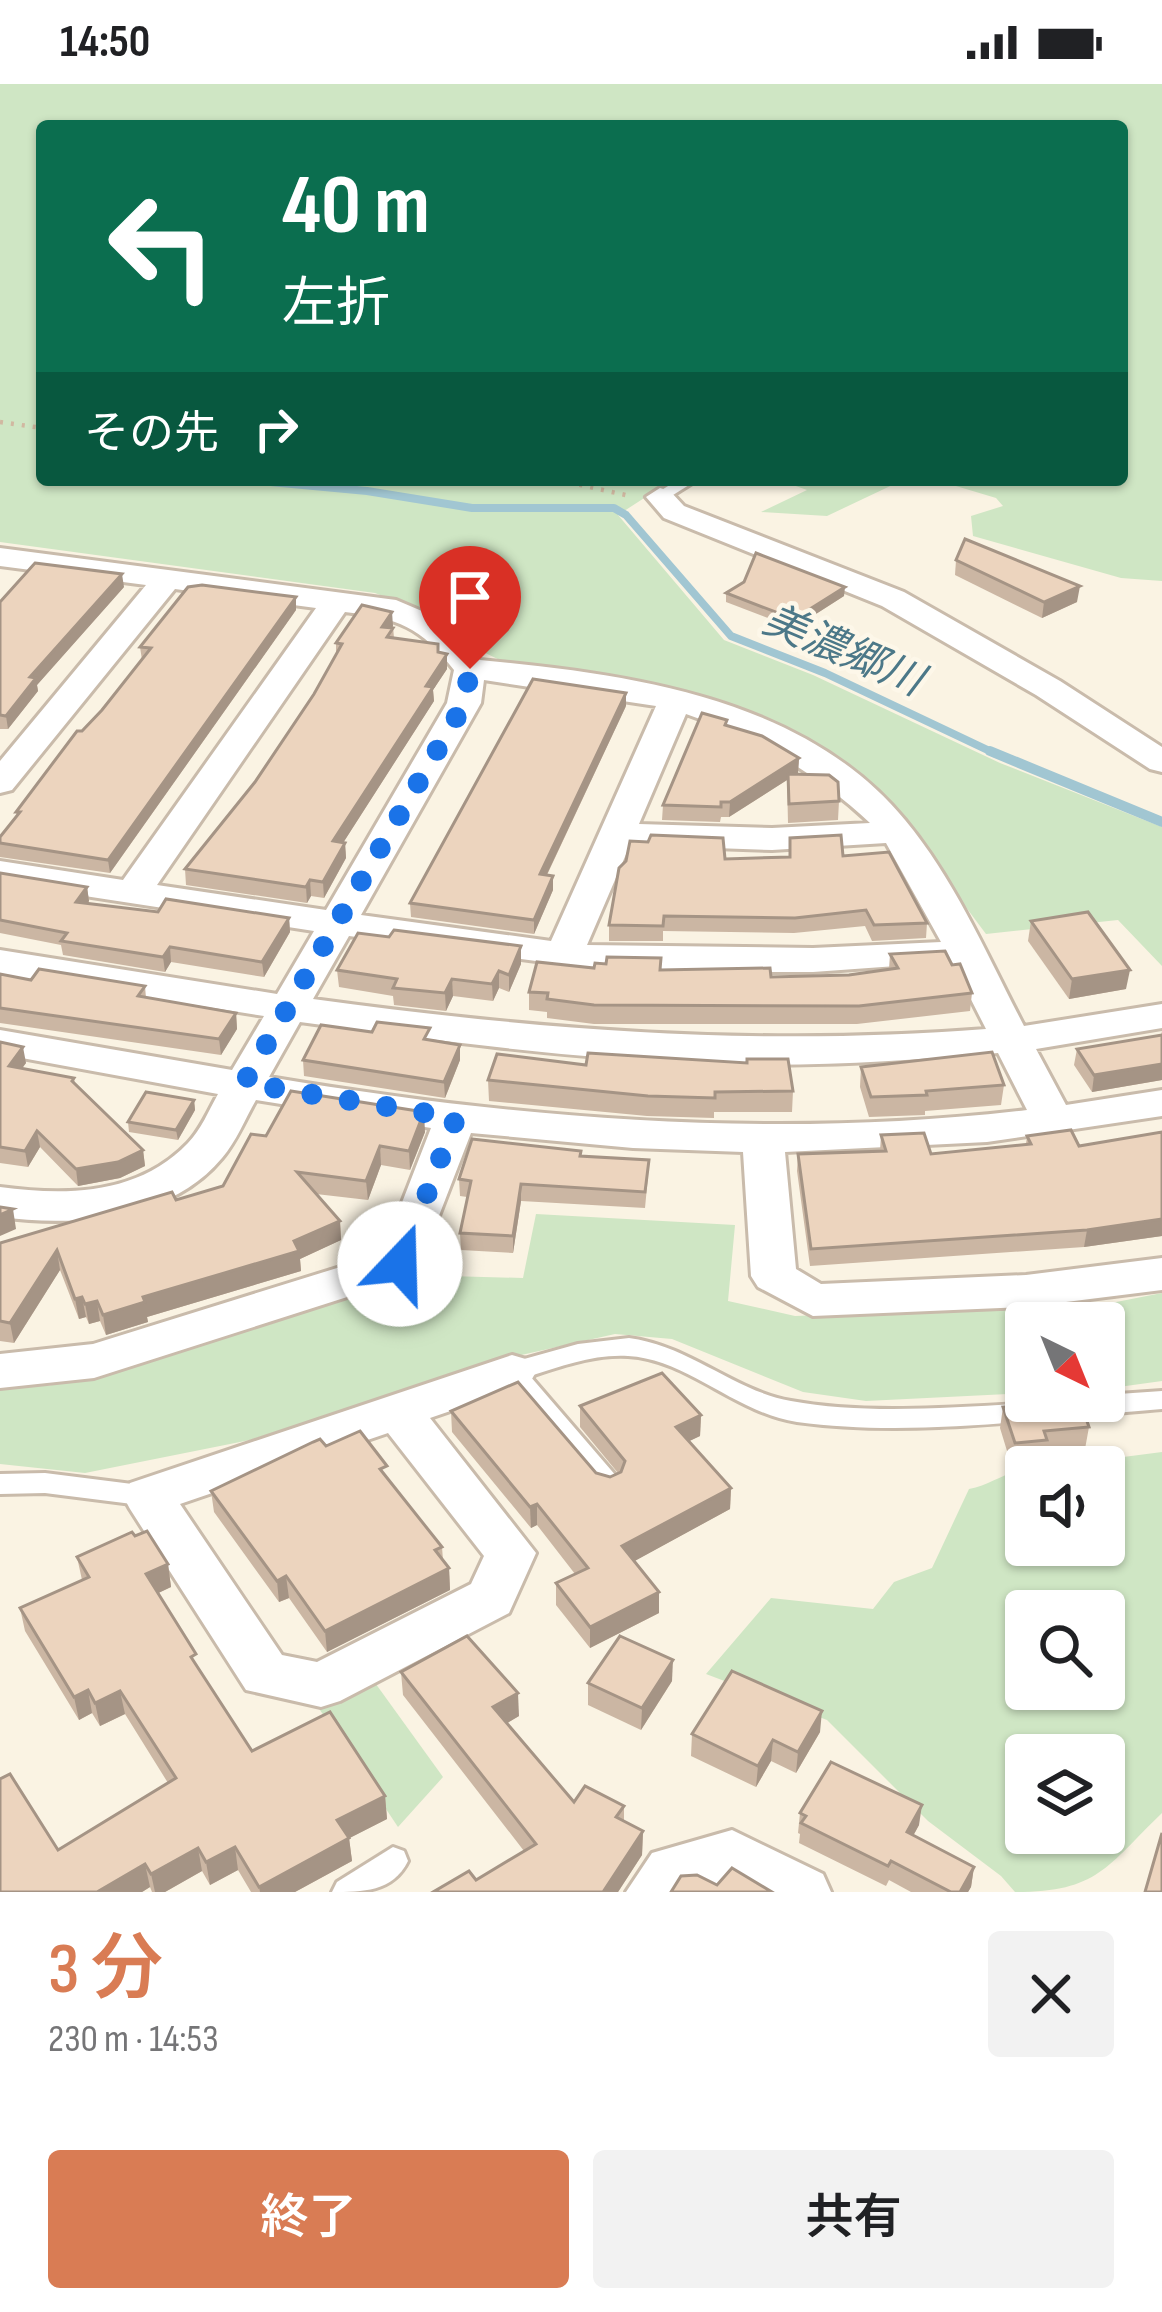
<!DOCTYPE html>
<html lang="ja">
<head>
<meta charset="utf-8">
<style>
	:root { --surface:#fff; --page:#f2f2f2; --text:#202124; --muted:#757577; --accent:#d97c54 }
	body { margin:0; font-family:"Sofia Sans Condensed","Noto Sans JP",sans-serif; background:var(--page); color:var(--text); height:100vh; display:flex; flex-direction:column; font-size:45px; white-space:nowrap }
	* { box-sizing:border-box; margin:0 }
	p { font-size:39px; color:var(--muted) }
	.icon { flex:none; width:66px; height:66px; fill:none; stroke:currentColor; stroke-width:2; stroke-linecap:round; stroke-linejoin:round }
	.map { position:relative; height:1808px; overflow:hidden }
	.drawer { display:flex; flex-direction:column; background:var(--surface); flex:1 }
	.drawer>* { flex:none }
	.top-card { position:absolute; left:36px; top:36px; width:1092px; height:366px; border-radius:12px; box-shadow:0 3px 9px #0004; background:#0b6e4f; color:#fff; overflow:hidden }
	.needle { width:78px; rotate:137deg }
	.buttons { position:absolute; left:1005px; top:1218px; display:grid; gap:24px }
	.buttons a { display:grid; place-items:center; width:120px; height:120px; border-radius:12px; background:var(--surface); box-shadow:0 3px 9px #0004; font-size:60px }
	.pin { position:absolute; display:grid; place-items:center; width:102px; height:102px; color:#fff; margin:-123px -51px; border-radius:50% 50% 50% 0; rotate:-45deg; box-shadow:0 0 12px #0007 }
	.pin .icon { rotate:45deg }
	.me { position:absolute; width:132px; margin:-66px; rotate:21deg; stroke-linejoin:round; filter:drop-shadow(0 0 9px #0008) }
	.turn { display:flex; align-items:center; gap:42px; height:252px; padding:0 48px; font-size:54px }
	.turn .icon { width:156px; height:156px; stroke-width:2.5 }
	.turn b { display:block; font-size:84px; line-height:102px }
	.then { display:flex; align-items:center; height:114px; padding:0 48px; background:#0003; gap:24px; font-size:45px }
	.round { display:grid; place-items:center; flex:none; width:126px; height:126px; border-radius:12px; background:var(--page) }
	.head { display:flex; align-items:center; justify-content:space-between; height:204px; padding:0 48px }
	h1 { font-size:72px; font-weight:600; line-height:90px; color:var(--accent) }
	.action { display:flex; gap:24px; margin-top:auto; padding:24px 48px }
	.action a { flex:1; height:138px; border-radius:12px; background:var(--accent); color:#fff; font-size:48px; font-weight:600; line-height:138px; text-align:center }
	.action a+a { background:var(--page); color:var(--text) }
	.status { display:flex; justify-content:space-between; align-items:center; height:84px; padding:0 60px; background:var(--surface); direction:ltr }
	.status svg { height:33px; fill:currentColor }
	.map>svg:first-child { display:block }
</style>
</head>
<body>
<div class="status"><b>14:50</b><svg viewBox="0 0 49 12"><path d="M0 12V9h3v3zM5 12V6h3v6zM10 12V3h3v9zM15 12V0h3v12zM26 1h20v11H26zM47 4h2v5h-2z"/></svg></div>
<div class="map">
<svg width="1162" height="1808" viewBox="0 0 1162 1808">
	<rect width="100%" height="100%" fill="#faf3e3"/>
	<g fill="#cfe6c4" fill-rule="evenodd">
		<path d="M0,0h1162v497l-41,-3 -148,-42 -2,-20 32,-10 -7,-8 -60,-18h186v-354h-1080v354h630l-54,35 106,125 89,35 187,88 162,64v139l-44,-46 -132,14 -45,-60 -165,-144 -264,-64 -35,-17 -27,-27 -75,-29 -375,-51z"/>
		<path d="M779,396h124l-76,36 -66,-4 46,-22z"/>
		<path d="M536,1130l199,11 -7,76 67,15 311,-12 56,-11v88l-58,8v-66h-78v70l-160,8 -63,-9 -131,-53 -57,-5 -125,28 -240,78 -165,33 -85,-9v-78h47l61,-13 305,-98 110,3z"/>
		<path d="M1162,1368v361c-56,54 -64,79 -147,79l-14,-16 -73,-55 -101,-101 -121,-46 65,-76 102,11 21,-27 38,-14 37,-79c21,-4 36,-17 57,-20v76h78v-78h-58zM1026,1527h78v78h-78zM1026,1671h78v78h-78z"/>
		<path d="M373,1596l70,97 -45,50 -80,-120z"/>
	</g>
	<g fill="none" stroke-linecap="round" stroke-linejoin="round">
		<path stroke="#a1c6d2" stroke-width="8" d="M250,396l117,11 105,17h142l12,7 105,121 94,37 171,81"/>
		<path stroke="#a1c6d2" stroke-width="10" d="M990,667l172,71"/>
		<g stroke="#c9bbab" stroke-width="6">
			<g id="lane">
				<path d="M678,396h19l-32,20h-10v-6z"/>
				<path d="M629,1254c61,8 105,53 162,63 96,18 214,0 313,0v-6l58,-4v18c-117,9 -248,29 -365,13 -61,-9 -110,-63 -169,-66 -34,-2 -66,10 -98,20l87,101 4,7 -4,7 -9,3 -9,-3 -100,-119 4,-7 75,-21z"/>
				<path d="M45,1389l103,13 9,3 4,7 -4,7 -9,3 -103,-13 -45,1v-20z"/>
				<path d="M393,1763l11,4 4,10c-15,31 -46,31 -76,31l5,-10z"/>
			</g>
		</g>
		<g stroke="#c9bbab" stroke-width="6">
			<g id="street">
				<path d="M660,404l10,3 14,15 220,86 156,89 102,66v25l-12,-3 -114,-74 -154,-89 -218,-88 -18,-21z"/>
				<path d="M0,464l396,52 54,23 30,37c148,14 324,37 425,160 50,60 83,137 119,206l138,-22v24l-126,21 30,56 96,-15v26l-175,26 -202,10 11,117 25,15 205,-9 136,-17v32l-136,17 -213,9 -55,-29 -7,-11 -8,-124 -110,-4 -162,-15 -55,142 -322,103 -94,10v-34l93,-10 289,-90 49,-126 -175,-28c-11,19 -20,42 -34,58 -52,63 -148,69 -222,59v-30c67,9 138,8 188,-44 13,-13 21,-33 30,-49l-218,-40v-24l232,40 32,-54 -264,-42v-24l277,44 37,-63 -314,-48v-22l123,19 193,-272 -141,-19 -163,201 -12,3v-32l146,-176 -146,-19zM345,528c54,7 75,14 109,58l-7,33 -121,207 -169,-25zM484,596l172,26 -105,235 -190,-26 120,-212zM686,630c71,25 128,57 184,109l-98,5 -133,-4zM886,759l55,99 -128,6 -226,-3 43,-100 142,5zM349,852l269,36h195l139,-10 34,67c-229,18 -446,1 -673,-30zM300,938c140,19 280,38 422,42 92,3 184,-3 276,-11l29,57c-253,30 -507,9 -758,-33z"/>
				<path d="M512,1271l17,5 7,12 -7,12 -99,34 106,135 -27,60 -169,88 -19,6 -75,-17 -116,-181 -7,-13 7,-13zM388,1349l96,123 -13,28 -154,78 -35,-7 -102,-151z"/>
				<path d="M732,1746l91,44 8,18h-84l-19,-11 -38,11h-64l26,-39z"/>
			</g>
		</g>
		<g stroke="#d1b8a1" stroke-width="4.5" stroke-dasharray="3 8" stroke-linecap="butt">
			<path d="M0,338l42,6"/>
			<path d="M558,396l72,16"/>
		</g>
		<use href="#lane" fill="#fff" fill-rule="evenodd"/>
		<use href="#street" fill="#fff" fill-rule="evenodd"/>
	</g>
	<g fill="#cbb6a3">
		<path d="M956,476l121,42 -35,16 -87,-43z"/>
		<path d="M124,503l-87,98 1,6 -30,38h-8v-127z"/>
		<path d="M726,509l118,3 -50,32 -68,-26z"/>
		<path d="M296,526l-186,263 -110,-16v-20l17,-21 -1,-4 126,-152 -2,-13z"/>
		<path d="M393,542l1,12 53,16v15l-14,21 1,11 -91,142h2l1,15 -22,40 -13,-2 -4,7 -121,-18 -1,-16 70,-87 59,-88 22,-40v-11z"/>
		<path d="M626,622l-79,169 6,1v14l-19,44 -123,-17 -1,-14z"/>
		<path d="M727,636v5l72,33 -1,15 -2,1 43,27 -1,19 -50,3 -1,-43 -58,37h-8l-1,5 -58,-2 1,-15z"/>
		<path d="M790,754l53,18 84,67 -1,15 -54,3 -7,-15 -71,7 -131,-2v10h-54v-16l116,-66 64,-2z"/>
		<path d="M0,789l87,14 2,14 -1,2 70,9 131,6 1,14 -26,45 -93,-15 -6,10 -102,-17 -2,-10 -61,-12z"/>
		<path d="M1031,837l95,68 -57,10 -41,-58z"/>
		<path d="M389,853l132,9v18l-12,28 -10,-4 -6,13 -40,-5 -7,15 -52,-6 -1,-9 -54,-9 -2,-17z"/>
		<path d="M890,870l62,11 20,28 -2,18 -113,13h-263l-47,-6v-6l-18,-2v-18l65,-24 177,9 78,-2 40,-6z"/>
		<path d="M0,890l31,6 114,6 1,12 90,15 1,16 -16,26 -221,-32z"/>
		<path d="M1162,947v49l-70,12 -18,-27 3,-16 84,-13z"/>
		<path d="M430,956l30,5v15l-15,38 -141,-22 -1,-16z"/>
		<path d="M0,958l26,21 -4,5 52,10 1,6 68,66 2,16 -25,12 -42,8 -38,-39 -12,20 -28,-4z"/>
		<path d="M861,983l143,18 -3,20 -76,6v4l-56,2 -9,-30z"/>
		<path d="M488,996l305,11 -1,21h-78v6l-67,-2 -158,-15z"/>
		<path d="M194,1016l1,10 -17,30 -49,-8 -1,-10z"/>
		<path d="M425,1048l-15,38 -29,-5 -13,35 -52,-6 24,27 1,19 -41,19 1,12 -154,46 1,5 -42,13 -6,-14 -11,3 -3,-7 -7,2 -19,-49 -46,73 -14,-2v-98l176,-43 47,-14 43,-50z"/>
		<path d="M1162,1048v104l-78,11 -274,19 -13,-95 1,-17 82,-3 1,-16 50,19 95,-10 1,-8 52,10z"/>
		<path d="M581,1072l67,20 -3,32 -124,-7 -8,52 -52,-3 -1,-17 7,-36 -7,-1 -1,-17z"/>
		<path d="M580,1322l121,9 -1,21 -11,5 42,47 -1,21 -96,52 25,31v21l-69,35 -34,-43v-22l19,-9 -38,-49 -6,3 -79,-96 -1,-21 145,62 14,4 8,-4 -38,-46z"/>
		<path d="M1003,1323l86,20 -4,22 -40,3 -1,9 -33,3 -11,-36z"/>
		<path d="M326,1362l62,33 54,68 1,13 6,8 1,22 -123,62 -38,-54 -10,4 -65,-90 -3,-21z"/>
		<path d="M77,1473l91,7 3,23 -13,6 40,75 54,83 133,45 2,23 -38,19 3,23 -57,31h-44l-13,-22 -28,15 -8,-14 -37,21h-13l-2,-5 -8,5h-142l58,-42 110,-67 -43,-69 -25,12 -8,-13 -13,7 -54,-89 -5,-23 62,-28z"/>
		<path d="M401,1588l118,44 -12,7 67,79 50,4v15l19,10 -1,24 -24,37h-185l43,-12 48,-29 -121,-156z"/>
		<path d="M672,1597l-31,49 -53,-25v-22z"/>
		<path d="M820,1648l-24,41 -25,-12 -15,26 -65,-31 1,-22z"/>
		<path d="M800,1729l119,12 -6,11 61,31 -3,20 -3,5h-57l-22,-12 -3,6 -87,-43 1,-9 -2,-1z"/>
	</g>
	<g fill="#a59485">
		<path d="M122,490l2,13 -87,98 1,6 -30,38 -2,-13 24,-39z"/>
		<path d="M1080,502l-3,16 -35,16 2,-16z"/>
		<path d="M845,503l-1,9 -50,32v-9z"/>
		<path d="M296,513v13l-186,263 -2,-13z"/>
		<path d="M392,528l1,14 -10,15 -1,-14z"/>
		<path d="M447,570v15l-14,21 1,11 -100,156 -1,-16z"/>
		<path d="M626,609v13l-86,183v-15z"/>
		<path d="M799,674l-1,15 -69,44 1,-15z"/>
		<path d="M345,759l1,15 -22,40 -1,-16z"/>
		<path d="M553,792v14l-19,44v-14z"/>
		<path d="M310,796l1,16 -4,7 -1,-16z"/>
		<path d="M87,803l2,14 -11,15 -2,-14z"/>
		<path d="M289,834l1,14 -26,45 -2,-15z"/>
		<path d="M521,862v18l-12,28v-17z"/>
		<path d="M170,863l1,15 -6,10 -2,-15z"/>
		<path d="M1130,886l-4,19 -57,10 3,-20z"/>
		<path d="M499,887v17l-6,13 -1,-17z"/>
		<path d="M452,895l1,17 -7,15 -1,-18z"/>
		<path d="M236,929l1,16 -16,26 -2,-16z"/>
		<path d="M460,961v15l-15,38 -1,-16z"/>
		<path d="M23,963l3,16 -14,19 -3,-16z"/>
		<path d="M1162,980v16l-70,12 2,-17z"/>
		<path d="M194,1016l1,10 -17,30 -2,-10z"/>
		<path d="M424,1028l1,20 -15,38 -1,-19z"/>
		<path d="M37,1047l3,16 -12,20 -3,-16z"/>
		<path d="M380,1062l1,19 -13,35 -2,-19z"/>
		<path d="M143,1066l2,16 -25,12 -42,8 -2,-17z"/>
		<path d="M521,1100v17l-8,52v-17z"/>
		<path d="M13,1125l3,20 -16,7v-21z"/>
		<path d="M1162,1135v17l-78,11 3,-17z"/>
		<path d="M340,1137l1,19 -41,19 1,12 -154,46 1,5 -42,13 -3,-20 40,-18 151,-56z"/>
		<path d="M57,1166l3,20 -46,73 -4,-20z"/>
		<path d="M82,1213l4,20 -7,2 -4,-20z"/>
		<path d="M97,1217l3,20 -11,3 -4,-20z"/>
		<path d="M701,1331l-1,21 -25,12 1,-21z"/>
		<path d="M731,1404l-1,21 -108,59v-22z"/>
		<path d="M537,1420v21l-6,3 -1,-21z"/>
		<path d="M168,1480l3,23 -21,10 -4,-23z"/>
		<path d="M449,1484l1,22 -123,62 -2,-21z"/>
		<path d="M286,1492l3,22 -10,4 -2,-21z"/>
		<path d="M659,1508v21l-69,35v-21z"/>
		<path d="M673,1576l-1,21 -31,49 1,-22z"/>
		<path d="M88,1606l4,23 -13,7 -5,-23z"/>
		<path d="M120,1607l5,23 -25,12 -5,-23z"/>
		<path d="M518,1609l1,23 -25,15 -1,-24z"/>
		<path d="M822,1627l-2,21 -24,41 2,-21z"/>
		<path d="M773,1656l-2,21 -15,26 2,-21z"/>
		<path d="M385,1712l2,23 -47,24 -3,-23z"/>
		<path d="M922,1721l-3,20 -15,27 3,-20z"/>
		<path d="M643,1747l-1,24 -24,37h-15z"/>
		<path d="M349,1754l3,23 -57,31h-35l-1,-5z"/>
		<path d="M235,1763l3,23 -28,15 -4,-23z"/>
		<path d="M198,1764l4,23 -37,21h-10l-4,-18z"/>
		<path d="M145,1780l5,23 -8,5h-45z"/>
		<path d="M974,1783l-3,20 -3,5h-8z"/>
	</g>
	<g fill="#ecd4be" stroke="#a59485" stroke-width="3">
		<path d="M965,455l115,47 -36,16 -88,-42z"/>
		<path d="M756,469l89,34 -51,32 -68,-26 18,-11z"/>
		<path d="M35,479l87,11 -92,103 6,1 -30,38 -6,-1v-113z"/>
		<path d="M202,501l94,12 -188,263 -108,-17v-6l20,-25h-4l61,-81h5l20,-21 49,-62 -11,-1 48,-60z"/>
		<path d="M362,521l30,7 -10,15 11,1 -6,9 51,7v8l9,2 -21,32 7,1 -100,154 12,2 -22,39 -13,-2 -4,7 -121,-18 70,-87 59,-88 28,-50 -6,-1z"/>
		<path d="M533,595l93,14 -86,181 13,2 -19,44 -124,-17z"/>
		<path d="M702,629l25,7 -2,5 37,11 37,22 -69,44h-9v5l-58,-2z"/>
		<path d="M788,690l41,1 9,7 1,19 -50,3z"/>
		<path d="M651,751l72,3 2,21 65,-2v-19l51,-3 2,21 46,-4 38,71 -53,2 -8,-15 -71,8 -131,-2 -1,10 -54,-1 10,-57 7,-7 4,-20 18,1z"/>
		<path d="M0,789l87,14 -11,15 82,10 8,-13 123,19 -27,44 -92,-15 -7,10 -102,-16 6,-8 -67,-13z"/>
		<path d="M1088,828l42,58 -58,9 -41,-58z"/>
		<path d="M394,846l127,16 -12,29 -10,-4 -7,13 -40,-5 -7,14 -52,-5 4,-9 -60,-9 21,-37 31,4z"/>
		<path d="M945,867l7,14 8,-1 12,29 -113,13 -265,-1 -47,-6 1,-6 -19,-1 8,-30 57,6 1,-5 11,1 1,-7 54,1 -1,12 110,-2 1,9 78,-2 49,-7 -8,-14z"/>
		<path d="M39,885l106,17 -7,10 98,17 -17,26 -219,-31v-34l31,6z"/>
		<path d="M377,938l53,6 -6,11 36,6 -16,37 -141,-22 18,-35 51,7z"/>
		<path d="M1162,951v29l-68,11 -17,-26z"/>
		<path d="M0,958l23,5 -14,19 65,12 -2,3 71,69 -25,12 -42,7 -39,-38 -12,20 -25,-4z"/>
		<path d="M992,968l12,33 -78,6 1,4 -56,2 -10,-30z"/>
		<path d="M588,969l159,10v-4h41l5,32 -78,1v6l-67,-2 -160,-16 9,-26 89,11z"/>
		<path d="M291,1007l133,21 -15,39 -29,-5 -14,35 -69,-9 43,49 -46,20 5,10 -156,46 2,5 -42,13 -6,-14 -12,3 -3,-7 -7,2 -18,-49 -47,73 -10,-2v-78l172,-51 4,8 47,-14 28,-52 15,2z"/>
		<path d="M146,1008l48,8 -18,30 -48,-8z"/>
		<path d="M1071,1046l8,16 83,-14v87l-75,11 -276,19 -13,-95 88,-3 -5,-16 43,-2 7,21 100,-10 -4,-8z"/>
		<path d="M472,1055l109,12 -1,5 69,4 -4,32 -124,-8 -8,52 -53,-3 11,-52 -12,-2z"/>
		<path d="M0,1123l13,2 -13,6z"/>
		<path d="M662,1289l39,42 -25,12 55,61 -109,58 37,46 -69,35 -34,-44 32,-15 -51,-64 -7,3 -79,-96 67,-29 78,91 14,4 11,-5 4,-11 -45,-55z"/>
		<path d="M1070,1317h10l9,26 -45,4 3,9 -32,3 -12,-36z"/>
		<path d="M360,1347l27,35 -7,3 62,78 -7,3 14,18 -124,63 -39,-55 -9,5 -66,-90 102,-49 7,-3 6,7z"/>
		<path d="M147,1447l21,33 -22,10 50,80 -5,3 61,94 78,-39 55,84 -48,24 12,18 -90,49 -24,-40 -29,15 -8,-14 -47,26 -6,-10 -48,28h-97v-113l10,-5 48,76 118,-72 -56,-87 -25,12 -7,-13 -14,7 -54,-89 69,-31 -12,-20 55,-25 3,4z"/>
		<path d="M467,1552l51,57 -25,14 81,95 11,-16 39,20 -8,11 27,14 -40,61h-170l36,-21 7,9 60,-36 -135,-172z"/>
		<path d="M620,1552l53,24 -31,48 -54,-25z"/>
		<path d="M732,1587l90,40 -24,41 -25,-12 -15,26 -66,-32z"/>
		<path d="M831,1678l91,43 -15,27 67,35 -14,25h-9l-60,-31 -3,5 -87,-43 5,-7 -6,-3z"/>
		<path d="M1162,1749v59h-17z"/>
		<path d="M732,1784l40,24h-101l10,-16 16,-1 20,10z"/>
	</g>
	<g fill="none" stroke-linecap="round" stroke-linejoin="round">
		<path stroke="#1a73e8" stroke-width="21" stroke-dasharray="0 37.8" d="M400,1180l56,-146 -212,-35 220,-379 6,-35"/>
	</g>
	<g text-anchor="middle" stroke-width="9" stroke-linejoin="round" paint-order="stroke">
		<g font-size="42" font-style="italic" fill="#4c7888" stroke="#fdf7e9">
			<text transform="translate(844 565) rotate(23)" y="15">美濃郷川</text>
		</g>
	</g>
</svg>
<div class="buttons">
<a><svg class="needle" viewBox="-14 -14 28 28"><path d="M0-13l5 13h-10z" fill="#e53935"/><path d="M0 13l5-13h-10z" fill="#757577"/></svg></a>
<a><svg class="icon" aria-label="sound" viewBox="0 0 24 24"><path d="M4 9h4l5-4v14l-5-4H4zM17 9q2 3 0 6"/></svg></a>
<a><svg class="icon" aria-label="search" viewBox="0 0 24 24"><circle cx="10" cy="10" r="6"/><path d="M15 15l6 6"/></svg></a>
<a><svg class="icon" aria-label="layers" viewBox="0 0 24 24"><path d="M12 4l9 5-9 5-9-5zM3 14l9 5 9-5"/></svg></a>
</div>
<div class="pin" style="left:470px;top:585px;background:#d93025"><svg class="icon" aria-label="arrive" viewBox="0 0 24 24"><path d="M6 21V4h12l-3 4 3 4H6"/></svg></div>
<svg class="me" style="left:400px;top:1180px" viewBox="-20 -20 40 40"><circle r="19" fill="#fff"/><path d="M0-13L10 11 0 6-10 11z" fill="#1a73e8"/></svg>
<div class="top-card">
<div class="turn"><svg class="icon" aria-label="left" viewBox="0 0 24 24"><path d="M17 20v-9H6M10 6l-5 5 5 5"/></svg><div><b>40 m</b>左折</div></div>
<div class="then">その先<svg class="icon" aria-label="right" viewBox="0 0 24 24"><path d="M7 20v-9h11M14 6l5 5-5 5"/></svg></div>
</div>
</div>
<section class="drawer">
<div class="head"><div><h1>3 分</h1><p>230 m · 14:53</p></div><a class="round"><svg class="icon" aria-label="close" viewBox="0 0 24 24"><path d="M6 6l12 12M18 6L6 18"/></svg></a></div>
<div class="action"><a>終了</a><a>共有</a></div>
</section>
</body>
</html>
